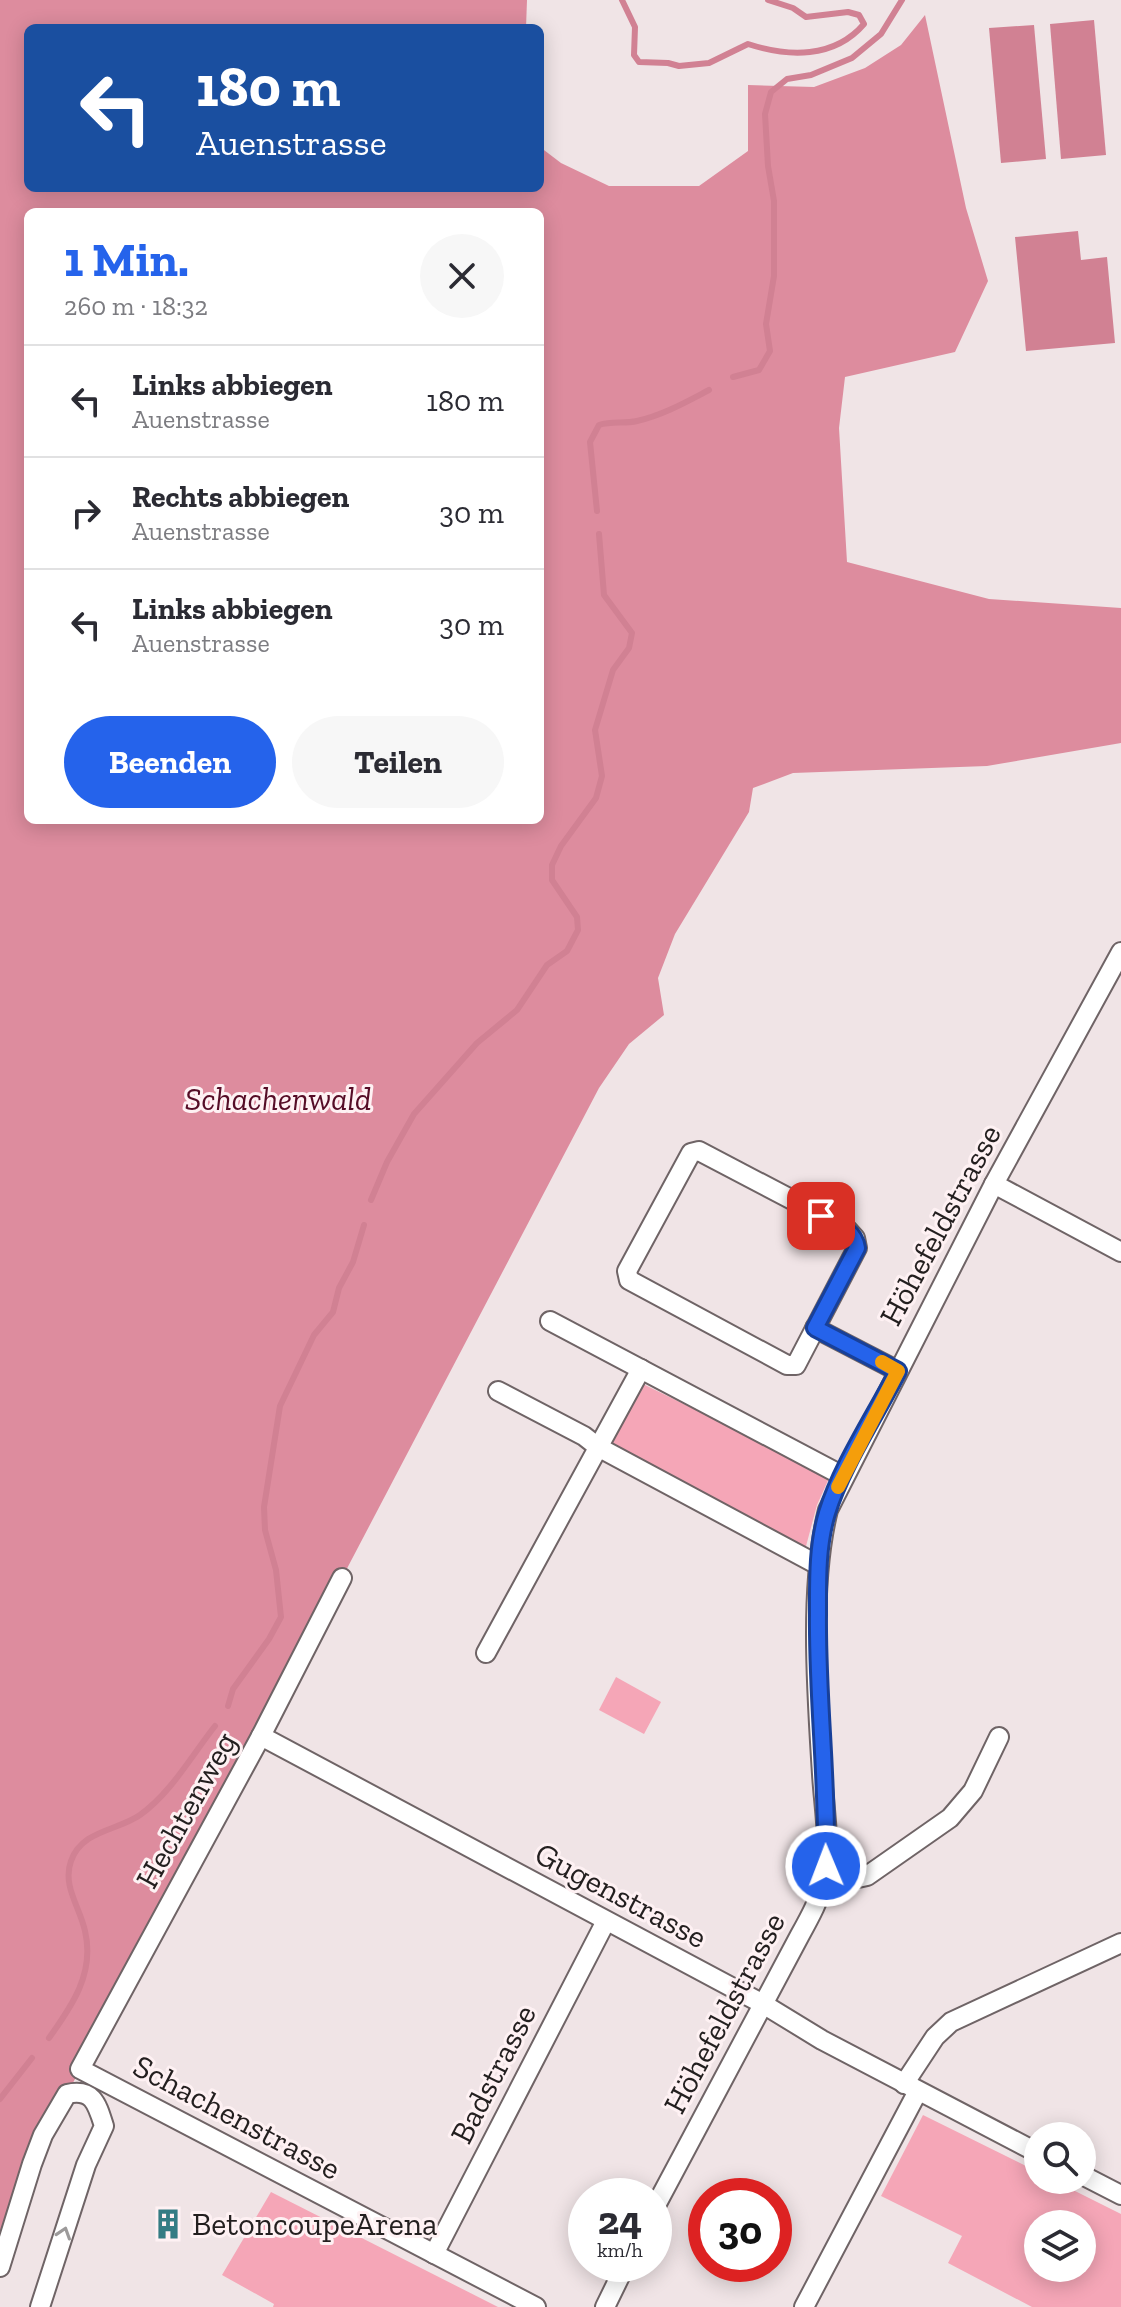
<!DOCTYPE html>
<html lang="de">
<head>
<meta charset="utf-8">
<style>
	:root { --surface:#fff; --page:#f7f7f7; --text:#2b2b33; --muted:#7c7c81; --line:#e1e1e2; --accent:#2563eb }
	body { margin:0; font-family:"Zilla Slab",serif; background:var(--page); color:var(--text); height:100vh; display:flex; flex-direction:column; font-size:30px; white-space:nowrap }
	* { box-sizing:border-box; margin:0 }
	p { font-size:26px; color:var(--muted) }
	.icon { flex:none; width:44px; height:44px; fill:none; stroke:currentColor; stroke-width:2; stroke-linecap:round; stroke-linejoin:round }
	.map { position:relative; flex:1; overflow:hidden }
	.side { position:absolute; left:24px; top:208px; width:520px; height:616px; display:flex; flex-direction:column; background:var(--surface); border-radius:12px; box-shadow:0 4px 20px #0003 }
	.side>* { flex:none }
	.banner { position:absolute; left:24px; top:24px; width:520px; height:168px; border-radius:12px; box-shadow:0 4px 20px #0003; background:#1a4fa0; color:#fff; overflow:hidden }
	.controls { position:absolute; left:1024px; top:2122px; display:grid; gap:16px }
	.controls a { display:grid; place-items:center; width:72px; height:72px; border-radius:50%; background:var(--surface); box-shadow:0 4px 20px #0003; font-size:40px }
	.speed { position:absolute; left:568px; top:2178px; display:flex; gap:16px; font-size:40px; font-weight:700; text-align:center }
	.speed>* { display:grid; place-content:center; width:104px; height:104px; border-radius:50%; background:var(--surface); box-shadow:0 4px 20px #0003; line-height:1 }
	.speed small { font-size:20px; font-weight:400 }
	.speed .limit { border:12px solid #d22; background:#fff; color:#111 }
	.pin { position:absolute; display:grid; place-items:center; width:68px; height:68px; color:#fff; margin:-34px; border-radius:16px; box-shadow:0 4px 12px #0006 }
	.me { position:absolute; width:88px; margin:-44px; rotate:359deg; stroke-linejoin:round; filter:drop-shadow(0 0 6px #0008) }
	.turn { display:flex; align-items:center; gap:28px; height:168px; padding:0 40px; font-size:36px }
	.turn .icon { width:104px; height:104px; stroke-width:2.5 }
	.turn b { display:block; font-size:56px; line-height:68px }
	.round { display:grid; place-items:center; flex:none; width:84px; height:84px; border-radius:42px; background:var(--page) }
	.head { display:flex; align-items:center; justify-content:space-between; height:136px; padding:0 40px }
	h1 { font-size:48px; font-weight:800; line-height:60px; color:var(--accent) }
	.cta { display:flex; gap:16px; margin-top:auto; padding:16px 40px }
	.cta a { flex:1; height:92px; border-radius:48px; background:var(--accent); color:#fff; font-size:32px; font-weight:800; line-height:92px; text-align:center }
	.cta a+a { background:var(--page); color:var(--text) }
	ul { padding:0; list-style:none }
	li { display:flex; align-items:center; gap:24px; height:112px; padding:0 40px; border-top:2px solid var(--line) }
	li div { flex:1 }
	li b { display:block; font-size:30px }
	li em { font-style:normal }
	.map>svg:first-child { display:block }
</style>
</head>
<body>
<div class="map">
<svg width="1121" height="2307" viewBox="0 0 1121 2307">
	<rect width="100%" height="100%" fill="#f0e4e6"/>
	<g fill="#f5a6b7" fill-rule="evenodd">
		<path d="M641,1383l189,93 -13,29 -12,45 -198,-106z"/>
		<path d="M616,1677l45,25 -17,32 -45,-24z"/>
		<path d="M923,2115l115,57v8h15l68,34v93h-89l-84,-44 14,-27 -81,-40zM1038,2224h44v44h-44z"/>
		<path d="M271,2192l227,115h-225l1,-3 -52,-29z"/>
	</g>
	<path fill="#dd8c9e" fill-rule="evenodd" d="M0,0h527l-1,28h-498v160h512v-41l21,16 48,23h90l49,-35v-66l66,2 51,-19 36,-23 24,-30 41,193 22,73 -33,71 -110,25 -6,51 8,134 142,37 132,9v135l-134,23 -194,7 -40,15 -4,24 -74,122 -17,44 6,37 -35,29 -30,44 -257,490 -275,516 -67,173zM28,212h512v608h-512z"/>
	<g fill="#d18193">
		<path d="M1094,20l12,135 -45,4 -11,-135z"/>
		<path d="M1034,25l12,134 -45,4 -12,-135z"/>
		<path d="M1078,231l3,29 26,-3 8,86 -89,8 -11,-114z"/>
	</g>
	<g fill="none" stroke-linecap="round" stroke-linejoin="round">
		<g stroke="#d18193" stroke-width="6">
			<path d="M622,0l13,27 -1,28 5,7 29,1 11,3 30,-3 39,-19c40,13 86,15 116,-20l-5,-9 -11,-3 -42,5 -13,-9 -25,-8"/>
			<path d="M733,377l26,-7 11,-19 -4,-27 8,-48v-75l-6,-35 -3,-52 6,-22 16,-13 24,-4 41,-17 29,-24 21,-34"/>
			<path d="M597,511l-7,-69 9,-17c13,-4 25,-1 38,-4 26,-6 49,-19 72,-31"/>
			<path d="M371,1200l16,-38 27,-48 63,-71 40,-33 30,-45 20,-14 11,-21 -1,-13 -25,-37v-15l9,-19 35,-48 6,-22 -7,-46 18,-60 16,-22 3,-15 -28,-38 -5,-61"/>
			<path d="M228,1706l5,-17 36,-50 12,-22 -5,-47 -11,-40 -1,-23 16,-101 34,-71 19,-23 6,-24 14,-26 11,-37"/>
			<path d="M49,2038c23,-32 46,-65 36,-107 -5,-24 -23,-45 -14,-70 11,-31 46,-30 69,-46 31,-22 52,-60 75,-89"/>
			<path d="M0,2099l32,-41"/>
		</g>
		<g stroke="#6f6466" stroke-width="22">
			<g id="minor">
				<path d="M699,1151l147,77 9,10 2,10 -61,117h-9l-158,-85 -2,-9 64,-118z"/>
				<path d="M994,1184l127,68"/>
				<path d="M550,1321l293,155"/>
				<path d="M815,1328l83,43"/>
				<path d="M498,1391l86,45 14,11 220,118"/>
				<path d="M342,1578l-81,158 -181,333 456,238"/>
				<path d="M486,1653l155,-284"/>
				<path d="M261,1736l502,268 59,36 216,113"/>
				<path d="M824,1881l11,2 32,-7 83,-58 23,-27 26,-54"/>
				<path d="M904,2084l31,-47 16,-15 170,-79"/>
				<path d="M1082,2175l39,20"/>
				<path d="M654,2209l146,-274c10,-18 20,-36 24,-56 7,-34 0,-71 -2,-105 -5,-80 -13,-187 6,-264l166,-326 127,-232"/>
				<path d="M434,2254l172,-333"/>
				<path d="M0,2267l32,-103 11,-29 24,-41c26,-6 30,10 37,32l-18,39 -46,142"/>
				<path d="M605,2307l21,-43"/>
				<path d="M804,2307l114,-216"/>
			</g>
		</g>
		<use href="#minor" stroke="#fff" stroke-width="18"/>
	</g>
	<defs><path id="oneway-chevron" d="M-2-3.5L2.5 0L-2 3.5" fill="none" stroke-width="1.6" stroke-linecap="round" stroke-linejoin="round" transform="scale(2)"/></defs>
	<use stroke="#9c9a9a" href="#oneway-chevron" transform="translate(64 2233) rotate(-72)"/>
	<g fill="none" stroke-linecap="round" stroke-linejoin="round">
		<g stroke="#184099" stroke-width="20">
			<path id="route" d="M821,1216c15,8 33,13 36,32l-42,80 83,43c-22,43 -57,96 -71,142 -10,33 -9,68 -9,102 -1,84 10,167 8,251"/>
		</g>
		<use href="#route" stroke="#2563eb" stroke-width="14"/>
		<path stroke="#f59e0b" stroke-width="14" d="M838,1487l60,-116 -16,-9"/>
	</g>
	<defs>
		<g id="building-bare" transform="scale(2.4)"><path d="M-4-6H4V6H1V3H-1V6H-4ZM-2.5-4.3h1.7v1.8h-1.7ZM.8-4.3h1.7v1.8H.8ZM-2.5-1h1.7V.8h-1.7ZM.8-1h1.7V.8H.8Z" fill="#347c84" stroke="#fef1f3" stroke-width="2.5" paint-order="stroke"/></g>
	</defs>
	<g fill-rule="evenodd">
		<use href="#building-bare" x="168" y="2224"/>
	</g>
	<g text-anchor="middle" stroke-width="6" stroke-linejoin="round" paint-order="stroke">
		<g font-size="32" font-style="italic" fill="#550c26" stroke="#fef1f3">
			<text x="278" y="1110">Schachenwald</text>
		</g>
		<g font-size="32" fill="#231f1f" stroke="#fef1f3">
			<text transform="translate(940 1225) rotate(-62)" y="11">Höhefeldstrasse</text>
			<text transform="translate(186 1810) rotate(-61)" y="11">Hechtenweg</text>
			<text transform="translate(621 1895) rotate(28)" y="11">Gugenstrasse</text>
			<text transform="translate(724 2013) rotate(-62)" y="11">Höhefeldstrasse</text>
			<text transform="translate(493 2074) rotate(-63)" y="11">Badstrasse</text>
			<text transform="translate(237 2117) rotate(28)" y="11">Schachenstrasse</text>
		</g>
		<g font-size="32" fill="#231f1f" stroke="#fef1f3" text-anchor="start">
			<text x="192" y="2235">BetoncoupeArena</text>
		</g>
	</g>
</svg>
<div class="controls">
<a><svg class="icon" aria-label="search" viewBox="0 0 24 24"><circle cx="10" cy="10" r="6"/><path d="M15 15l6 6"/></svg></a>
<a><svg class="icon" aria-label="layers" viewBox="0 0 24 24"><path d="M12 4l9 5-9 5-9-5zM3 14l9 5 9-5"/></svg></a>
</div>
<div class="speed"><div>24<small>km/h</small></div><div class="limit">30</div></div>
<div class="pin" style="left:821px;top:1216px;background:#d93025"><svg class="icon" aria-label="arrive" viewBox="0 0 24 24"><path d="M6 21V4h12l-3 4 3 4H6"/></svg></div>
<svg class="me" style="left:826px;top:1866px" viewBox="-20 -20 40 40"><circle r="17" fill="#2563eb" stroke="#fff" stroke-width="3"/><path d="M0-11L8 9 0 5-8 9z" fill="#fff"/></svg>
<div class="banner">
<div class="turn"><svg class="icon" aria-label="left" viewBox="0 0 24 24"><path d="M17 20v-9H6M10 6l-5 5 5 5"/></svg><div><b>180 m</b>Auenstrasse</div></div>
</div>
<section class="side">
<div class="head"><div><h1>1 Min.</h1><p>260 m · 18:32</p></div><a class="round"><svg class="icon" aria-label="close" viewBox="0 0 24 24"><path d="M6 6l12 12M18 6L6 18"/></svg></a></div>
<ul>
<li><svg class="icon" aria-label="left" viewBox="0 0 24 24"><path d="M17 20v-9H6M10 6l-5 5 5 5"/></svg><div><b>Links abbiegen</b><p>Auenstrasse</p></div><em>180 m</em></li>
<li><svg class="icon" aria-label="right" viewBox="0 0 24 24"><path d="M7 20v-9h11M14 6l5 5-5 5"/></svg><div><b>Rechts abbiegen</b><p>Auenstrasse</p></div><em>30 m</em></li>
<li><svg class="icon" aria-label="left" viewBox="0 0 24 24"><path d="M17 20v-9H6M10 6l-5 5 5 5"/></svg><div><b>Links abbiegen</b><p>Auenstrasse</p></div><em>30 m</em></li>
</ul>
<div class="cta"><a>Beenden</a><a>Teilen</a></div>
</section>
</div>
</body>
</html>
